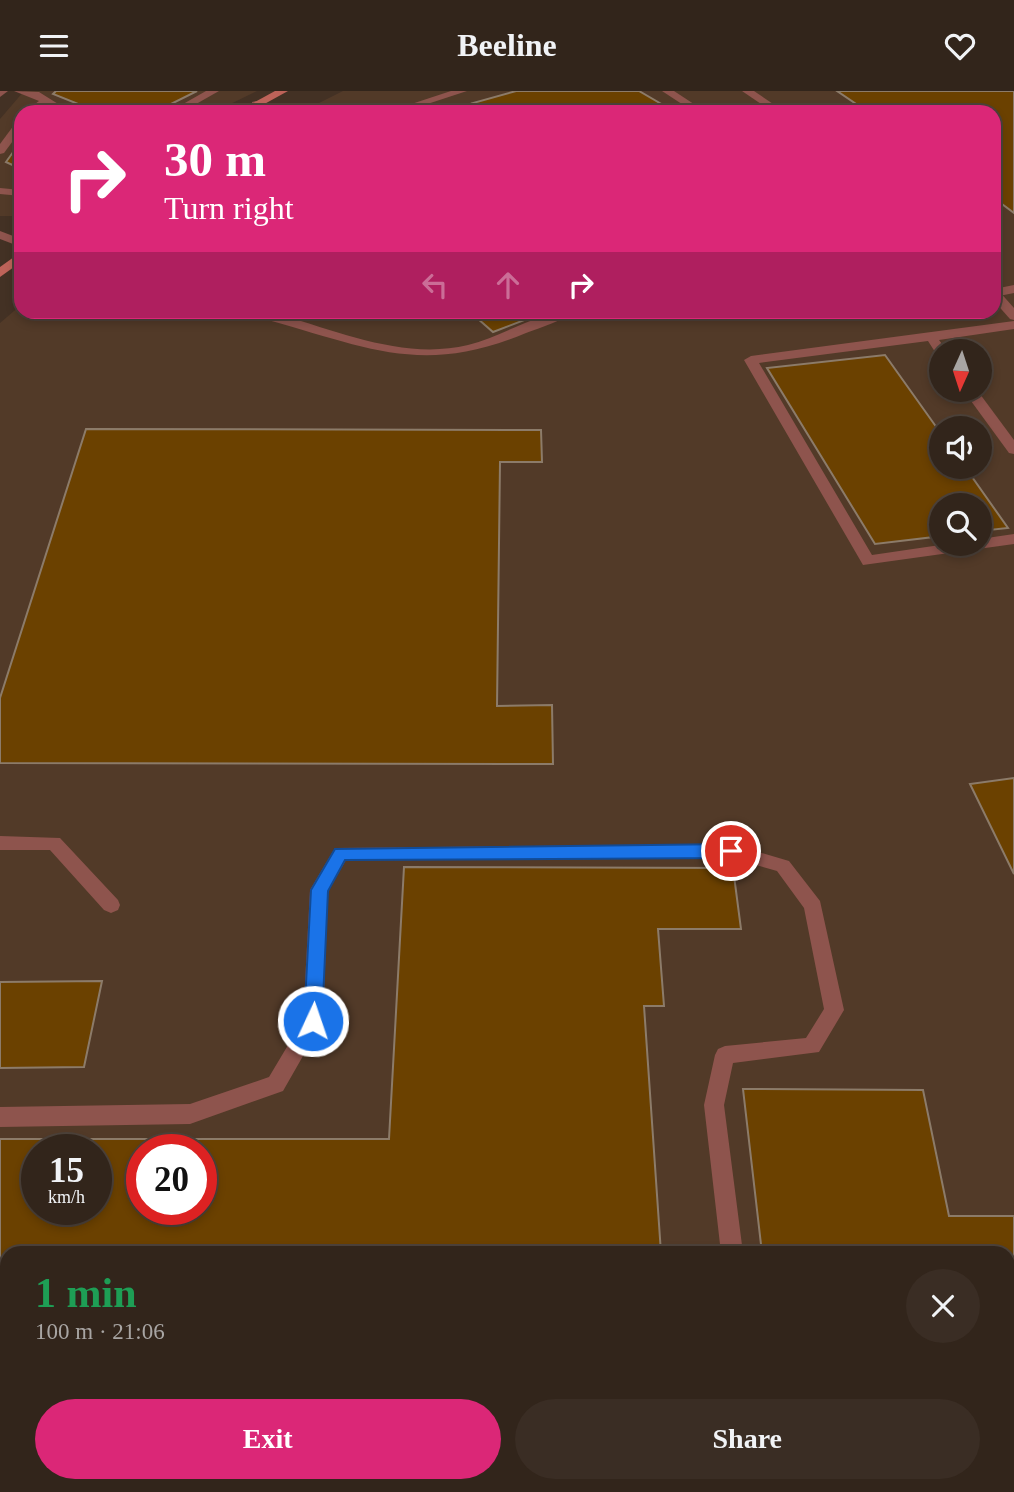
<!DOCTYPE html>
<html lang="en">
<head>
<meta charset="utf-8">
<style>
	:root { --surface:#32251b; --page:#3a2d24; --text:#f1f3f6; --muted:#a8a5a3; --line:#4d423a; --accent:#db2777 }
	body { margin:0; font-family:"Times New Roman",serif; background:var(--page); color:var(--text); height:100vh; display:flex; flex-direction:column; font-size:26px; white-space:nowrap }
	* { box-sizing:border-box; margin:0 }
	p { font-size:23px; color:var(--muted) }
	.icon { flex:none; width:38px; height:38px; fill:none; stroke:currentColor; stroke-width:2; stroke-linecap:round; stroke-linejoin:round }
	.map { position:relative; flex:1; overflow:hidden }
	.side { position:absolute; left:0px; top:1155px; width:1015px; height:247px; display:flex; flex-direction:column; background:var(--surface); border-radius:21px 21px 0 0; box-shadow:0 4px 10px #0003,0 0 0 2px var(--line) }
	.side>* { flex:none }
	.banner { position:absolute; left:14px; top:14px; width:987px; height:214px; border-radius:21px; box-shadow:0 4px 10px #0003,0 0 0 2px var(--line); background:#db2777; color:#fff; overflow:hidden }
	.needle { width:46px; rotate:183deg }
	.controls { position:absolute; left:929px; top:248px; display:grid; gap:14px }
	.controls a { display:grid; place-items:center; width:63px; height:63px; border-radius:50%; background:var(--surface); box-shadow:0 4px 10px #0003,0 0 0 2px var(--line); font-size:35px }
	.speed { position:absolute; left:21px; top:1043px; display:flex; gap:14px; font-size:35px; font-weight:700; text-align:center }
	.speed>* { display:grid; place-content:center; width:91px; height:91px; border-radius:50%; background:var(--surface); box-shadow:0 4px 10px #0003,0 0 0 2px var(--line); line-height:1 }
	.speed small { font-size:18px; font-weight:400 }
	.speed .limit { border:10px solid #d22; background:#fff; color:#111 }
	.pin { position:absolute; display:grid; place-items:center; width:60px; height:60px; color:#fff; margin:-30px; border:4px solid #fff; border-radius:50%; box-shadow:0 2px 7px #0007 }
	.me { position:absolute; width:77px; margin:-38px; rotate:3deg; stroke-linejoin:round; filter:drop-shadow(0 0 5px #0008) }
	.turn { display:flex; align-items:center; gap:24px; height:147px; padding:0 35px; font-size:32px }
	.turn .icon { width:91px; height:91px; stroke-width:2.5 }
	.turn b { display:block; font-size:49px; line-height:60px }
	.lanes { display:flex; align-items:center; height:66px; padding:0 35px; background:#0003; justify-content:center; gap:35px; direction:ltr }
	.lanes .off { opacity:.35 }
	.round { display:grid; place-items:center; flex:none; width:74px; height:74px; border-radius:37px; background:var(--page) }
	.headline { display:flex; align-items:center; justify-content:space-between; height:119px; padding:0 35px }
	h1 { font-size:42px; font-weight:800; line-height:52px; color:#1e9e55 }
	.cta { display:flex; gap:14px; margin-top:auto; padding:14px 35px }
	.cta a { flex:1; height:80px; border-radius:42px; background:var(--accent); color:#fff; font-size:28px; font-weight:800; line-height:80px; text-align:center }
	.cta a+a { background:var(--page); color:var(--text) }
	header { display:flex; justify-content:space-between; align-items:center; height:91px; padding:0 35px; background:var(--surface); font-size:32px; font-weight:800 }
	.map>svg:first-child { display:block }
</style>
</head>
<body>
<header><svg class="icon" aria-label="menu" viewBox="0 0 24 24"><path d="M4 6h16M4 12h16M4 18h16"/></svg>Beeline<svg class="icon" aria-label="heart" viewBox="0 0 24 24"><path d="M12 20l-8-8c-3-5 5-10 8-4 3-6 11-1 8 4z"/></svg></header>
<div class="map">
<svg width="1014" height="1401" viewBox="0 0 1014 1401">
	<rect width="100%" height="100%" fill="#433124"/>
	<g fill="#523a28" fill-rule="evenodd">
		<path d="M24,0h233l-43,21h-193v104h-21v-97z"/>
		<path d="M343,0h671v1401h-1014v-1169l21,-18v6h973v-199h-693zM942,261h38v38h-38zM942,338h38v38h-38zM942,415h38v38h-38zM37,1059h59v59h-59zM142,1059h59v59h-59zM7,1162h1001v233h-1001z"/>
	</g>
	<g fill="#6b4100" stroke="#8c7b69" stroke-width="2" fill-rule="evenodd">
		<path d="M56,0h141l-42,21h-57l-45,-18z"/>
		<path d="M516,0h123l36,21h-187l-15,-9z"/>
		<path d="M837,0h177v122l-20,-15v-86h-126z"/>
		<path d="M21,50v28l-15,-7z"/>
		<path d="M469,220h79l-55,21z"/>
		<path d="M885,264l57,80v32h23l43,61 -28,3v-25h-38v30l-67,8 -108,-176z"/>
		<path d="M86,338l455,1 1,32h-42l-3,244 55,-1 1,59 -553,-1v-65z"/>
		<path d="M1014,687v96l-44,-90z"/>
		<path d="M404,776l329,1 8,61h-83l6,77h-20l17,247h-654v233h670l1,6h-678v-353h389zM37,1059h59v59h-59zM142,1059h59v59h-59z"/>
		<path d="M102,890l-18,86 -84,1v-86z"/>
		<path d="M743,998l180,1 26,126h65v276h-226l-1,-6h221v-233h-246z"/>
	</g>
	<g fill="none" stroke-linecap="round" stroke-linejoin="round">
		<g fill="#8e544d" fill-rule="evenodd">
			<path d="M14,0l25,1 32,20h-13l-12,-7 -10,7h-12l15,-11z"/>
			<path d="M206,0h13l-37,21h-13z"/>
			<path d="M451,0h16l-64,21h-16z"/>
			<path d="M662,0h12l32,21h-12z"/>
			<path d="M256,10l24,9 1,2h-14l-15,-6v-4z"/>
			<path d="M21,29v10l-17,23 -4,1v-10l17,-23z"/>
			<path d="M0,97l21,2v6l-21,-2z"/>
			<path d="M1014,194v8l-20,4v-8z"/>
			<path d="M274,220h18l-8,5c59,17 122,44 184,29 36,-9 70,-34 107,-34 -13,10 -33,16 -49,22 -103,43 -157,15 -258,-13v-6z"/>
			<path d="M1014,230v8l-75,11 9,12h-6v4l-5,-1 -9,-14 -169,22 113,192 75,-11h33v-5l34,-5v10l-151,21 -119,-205 7,-4z"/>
			<path d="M963,299h14l37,50v14l-5,-1z"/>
			<path d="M0,745l60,2 58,62 2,5 -2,5 -7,3 -7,-3 -54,-60h-50z"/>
			<path d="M731,753l58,17 31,40 24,109 -25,42 -86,11 -9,42 19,148h-22l-17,-148 11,-50 3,-6 7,-3 81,-8 18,-29 -20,-101 -27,-37 -46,-13 -385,2 -18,31 -5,130 -40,70 -93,33 -190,3v-20l190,-3 79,-27 34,-57 7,-130 25,-42z"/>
			<path d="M748,1395h24l1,6h-24z"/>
		</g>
		<g fill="#8e544d" fill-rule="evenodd">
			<path d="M0,0h8l-8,6z"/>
			<path d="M742,0h12l31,21h-12z"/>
			<path d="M0,140l21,8v8l-21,-8z"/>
			<path d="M994,198l4,1 16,18v12l-4,-1 -16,-18z"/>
		</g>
		<g fill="#be6359" fill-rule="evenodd">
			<path d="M275,0h13l-38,21h-13z"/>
			<path d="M21,161v10l-21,15v-10z"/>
		</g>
	</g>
	<path fill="#1a73e8" stroke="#114b97" stroke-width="2" d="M731,753l8,7 -8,7 -386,2 -17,31 -6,130 -3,5h-13l-2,-5 7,-131 24,-41z"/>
</svg>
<div class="controls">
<a><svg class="needle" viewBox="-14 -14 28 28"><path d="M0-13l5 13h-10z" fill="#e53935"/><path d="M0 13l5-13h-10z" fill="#a8a5a3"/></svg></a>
<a><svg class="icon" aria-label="sound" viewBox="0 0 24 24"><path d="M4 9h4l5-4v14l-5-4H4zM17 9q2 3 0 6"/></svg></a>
<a><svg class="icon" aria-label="search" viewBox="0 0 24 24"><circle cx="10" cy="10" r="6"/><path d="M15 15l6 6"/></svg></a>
</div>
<div class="speed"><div>15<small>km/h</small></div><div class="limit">20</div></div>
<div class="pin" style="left:731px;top:760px;background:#d93025"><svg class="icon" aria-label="arrive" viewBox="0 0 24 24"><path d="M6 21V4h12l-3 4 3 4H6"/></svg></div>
<svg class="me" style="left:313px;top:930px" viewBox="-20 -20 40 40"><circle r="17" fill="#1a73e8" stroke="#fff" stroke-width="3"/><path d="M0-11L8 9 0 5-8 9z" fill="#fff"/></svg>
<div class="banner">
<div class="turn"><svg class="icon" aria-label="right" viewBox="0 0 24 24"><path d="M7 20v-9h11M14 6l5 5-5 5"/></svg><div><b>30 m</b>Turn right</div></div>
<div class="lanes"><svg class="icon off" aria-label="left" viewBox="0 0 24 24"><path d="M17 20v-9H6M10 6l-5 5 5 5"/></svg><svg class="icon off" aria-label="ahead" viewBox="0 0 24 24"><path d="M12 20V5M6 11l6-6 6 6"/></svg><svg class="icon" aria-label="right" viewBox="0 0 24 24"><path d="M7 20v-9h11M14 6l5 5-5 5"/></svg></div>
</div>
<section class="side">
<div class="headline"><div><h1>1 min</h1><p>100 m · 21:06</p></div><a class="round"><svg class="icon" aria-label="close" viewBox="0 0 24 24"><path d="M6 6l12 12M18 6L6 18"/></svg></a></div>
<div class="cta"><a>Exit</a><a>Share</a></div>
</section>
</div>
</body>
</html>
